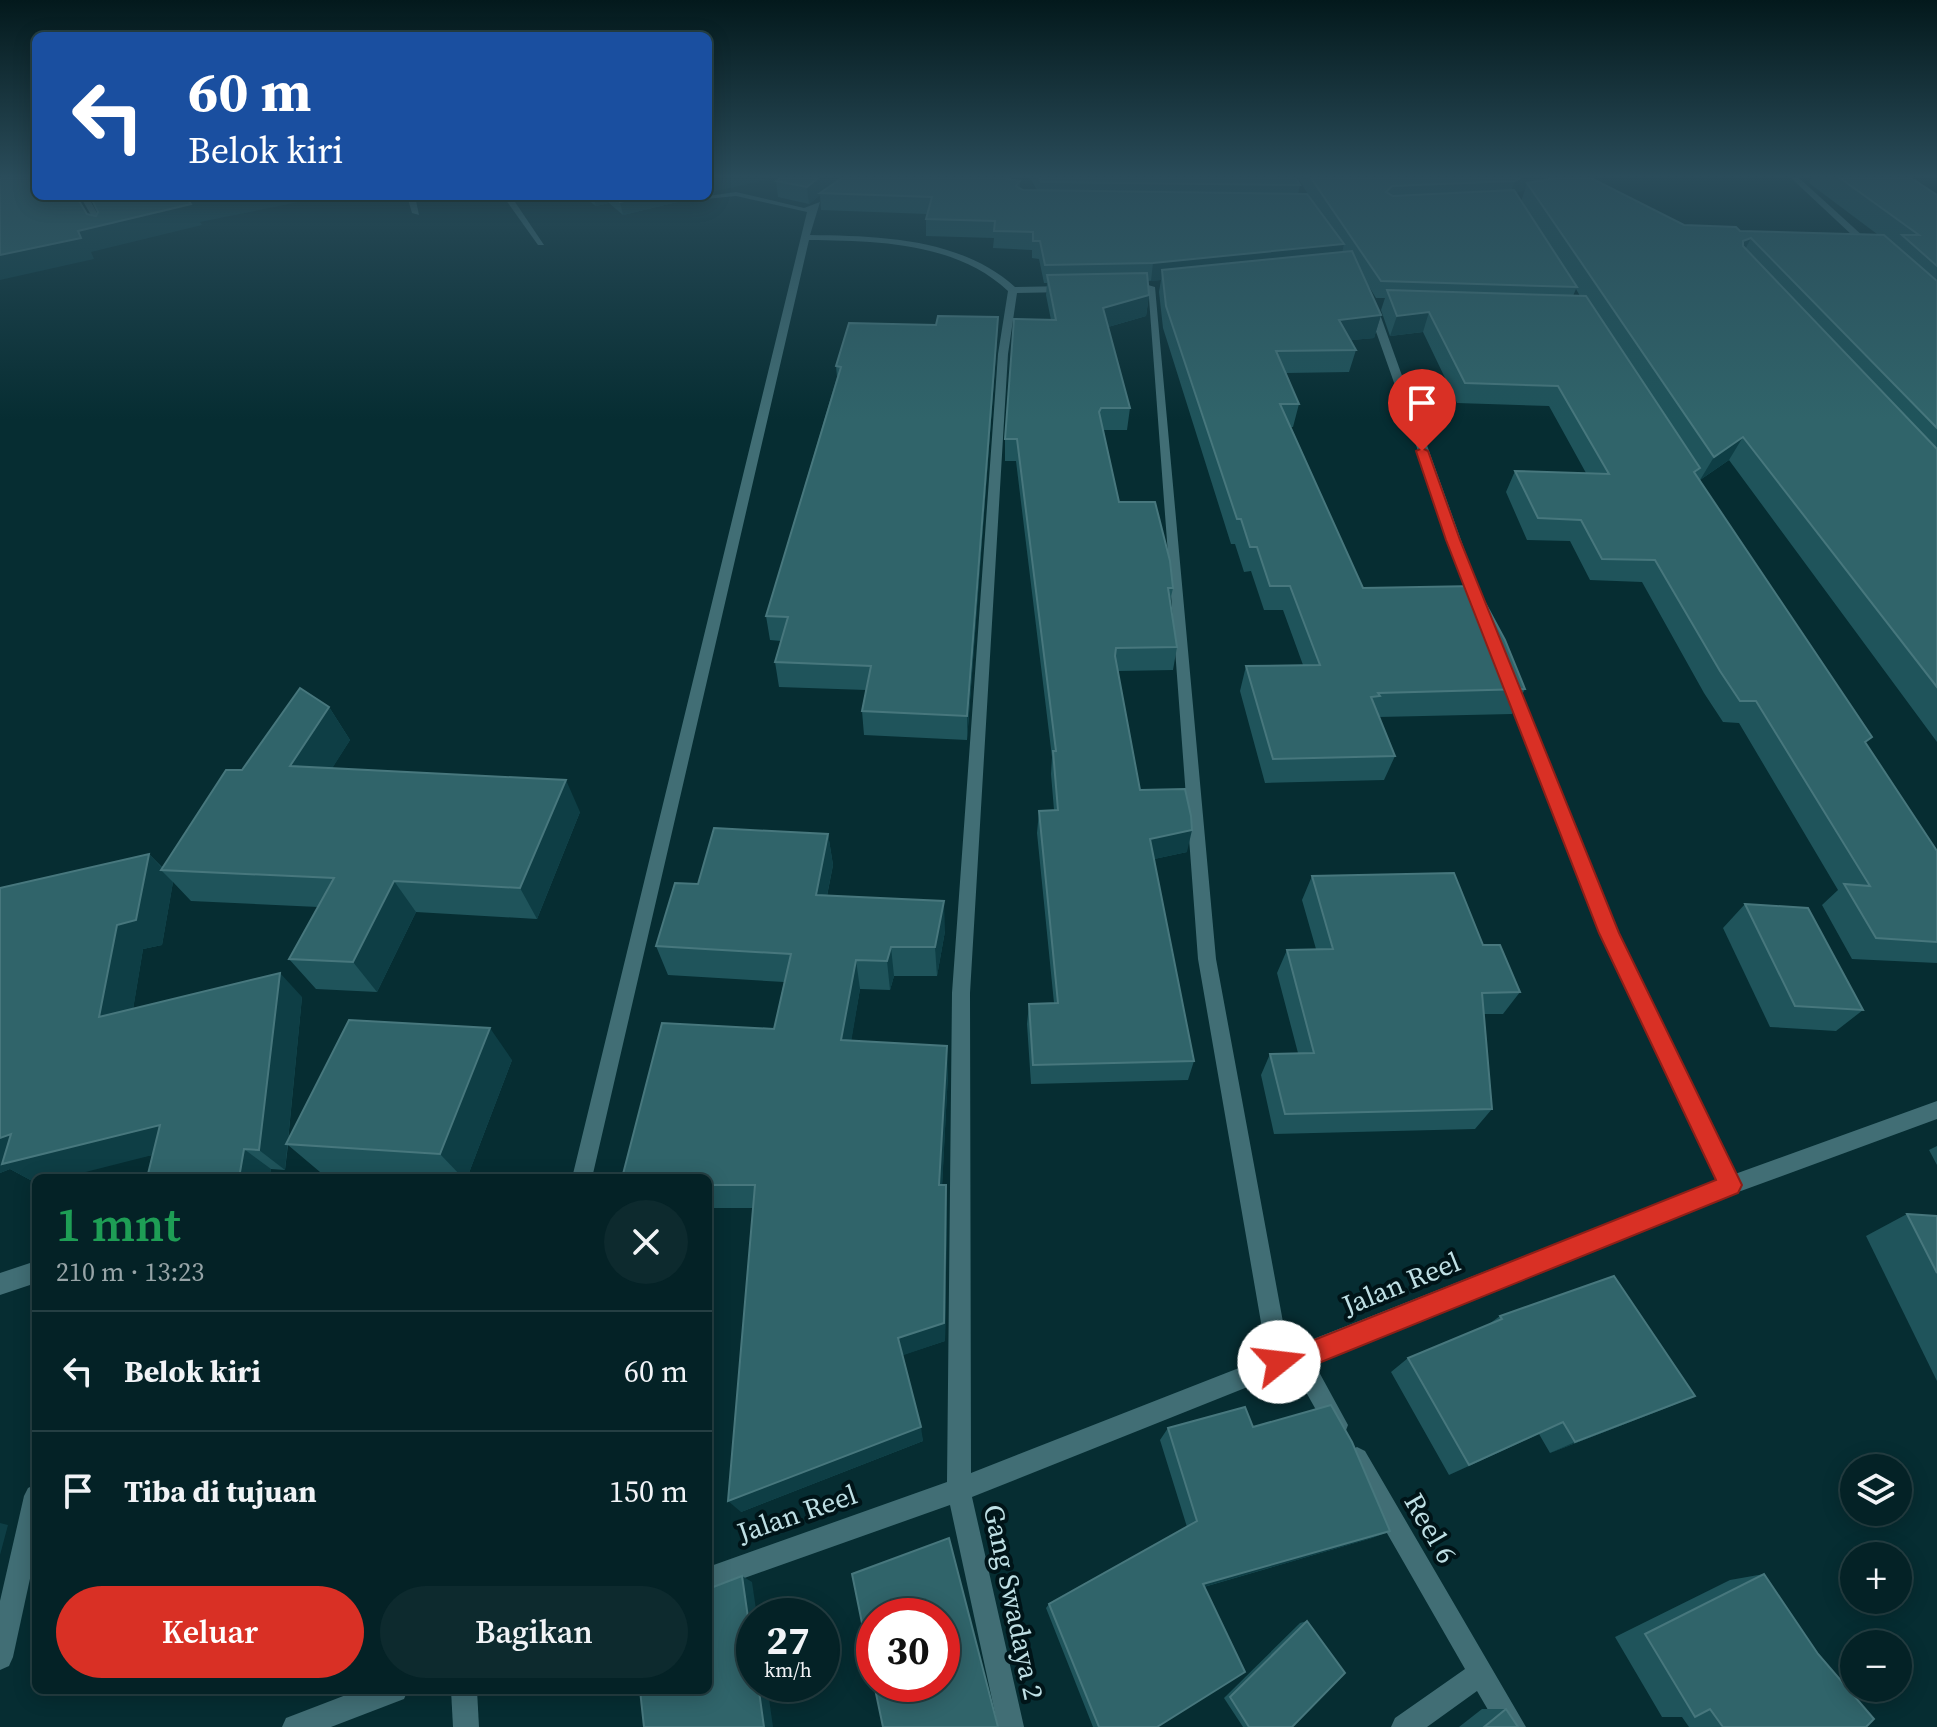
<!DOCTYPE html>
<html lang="id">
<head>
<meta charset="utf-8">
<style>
	:root { --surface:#042226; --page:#0d2a2e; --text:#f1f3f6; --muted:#97a4a7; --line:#253f43; --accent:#d93025 }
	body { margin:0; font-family:"Source Serif 4",serif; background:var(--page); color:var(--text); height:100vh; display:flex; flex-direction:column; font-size:30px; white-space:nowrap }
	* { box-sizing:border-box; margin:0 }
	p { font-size:26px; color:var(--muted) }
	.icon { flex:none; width:44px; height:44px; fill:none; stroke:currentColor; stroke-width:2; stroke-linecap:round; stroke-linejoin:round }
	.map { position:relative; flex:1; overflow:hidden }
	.drawer { position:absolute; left:32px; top:1174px; width:680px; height:520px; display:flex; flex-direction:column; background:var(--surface); border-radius:12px; box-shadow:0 4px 20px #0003,0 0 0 2px var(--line) }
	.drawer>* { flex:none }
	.hud { position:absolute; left:32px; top:32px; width:680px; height:168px; border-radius:12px; box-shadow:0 4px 20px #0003,0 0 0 2px var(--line); background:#1a4fa0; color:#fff; overflow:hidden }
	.fabs { position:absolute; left:1840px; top:1454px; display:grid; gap:16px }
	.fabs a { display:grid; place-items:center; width:72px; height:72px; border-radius:50%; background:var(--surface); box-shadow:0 4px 20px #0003,0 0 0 2px var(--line); font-size:40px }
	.speed { position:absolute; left:736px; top:1598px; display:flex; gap:16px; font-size:40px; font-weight:700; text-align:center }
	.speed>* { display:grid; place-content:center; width:104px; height:104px; border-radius:50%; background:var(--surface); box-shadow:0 4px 20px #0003,0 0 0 2px var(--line); line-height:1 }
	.speed small { font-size:20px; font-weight:400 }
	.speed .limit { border:12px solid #d22; background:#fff; color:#111 }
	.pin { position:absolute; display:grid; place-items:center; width:68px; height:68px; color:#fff; margin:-82px -34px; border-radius:50% 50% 50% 0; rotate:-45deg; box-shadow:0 0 8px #0007 }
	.pin .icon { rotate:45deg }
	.me { position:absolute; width:88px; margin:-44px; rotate:74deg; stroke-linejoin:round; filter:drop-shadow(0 0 6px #0008) }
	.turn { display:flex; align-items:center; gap:28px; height:168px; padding:0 24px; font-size:36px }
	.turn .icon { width:104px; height:104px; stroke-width:2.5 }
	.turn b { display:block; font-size:56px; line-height:68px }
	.round { display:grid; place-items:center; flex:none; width:84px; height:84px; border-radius:42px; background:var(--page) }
	.headline { display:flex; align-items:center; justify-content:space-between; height:136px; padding:0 24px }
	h1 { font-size:48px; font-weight:600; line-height:60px; color:#1e9e55 }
	.button { display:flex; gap:16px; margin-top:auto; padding:16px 24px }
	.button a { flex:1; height:92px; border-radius:48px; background:var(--accent); color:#fff; font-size:32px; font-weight:600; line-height:92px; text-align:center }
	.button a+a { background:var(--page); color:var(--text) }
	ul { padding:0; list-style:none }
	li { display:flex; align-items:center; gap:24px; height:120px; padding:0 24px; border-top:2px solid var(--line) }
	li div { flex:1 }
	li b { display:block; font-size:30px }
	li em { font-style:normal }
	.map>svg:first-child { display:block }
</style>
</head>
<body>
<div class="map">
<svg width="1937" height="1727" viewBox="0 0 1937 1727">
	<rect width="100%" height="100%" fill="#062d32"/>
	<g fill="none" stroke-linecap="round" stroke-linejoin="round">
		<path fill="#416e75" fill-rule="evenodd" d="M80,196h8l20,38h-6z"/>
		<g fill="#416e75" fill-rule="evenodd">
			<path d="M1791,178h8l75,68v4h-6z"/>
			<path d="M736,192l68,16 16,-6 -10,33c70,1 151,3 205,52l52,-1 4,3 -4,3 -50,1 -9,61 -38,639 1,480 296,-116 -69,-398 -50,-674 7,2 61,672 72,390 429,-169 -116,-247 -97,-248 2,-3h10l2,3 99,248 118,241 202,-73v18l-207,76 -417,166 35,64 -3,8 -8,3 -8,-3 -36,-64 -321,128 52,230h-26l-48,-222 -242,86v-24l239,-85 5,-489 46,-639 10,-63c-52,-49 -131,-50 -199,-51l-217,938h-20l235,-966 -71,-16 -51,5 -20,-5h43z"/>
			<path d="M407,196h8l4,19 -7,-2z"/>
			<path d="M503,196h8l33,49h-6z"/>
			<path d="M1372,303l5,3 107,298 -1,3h-10l-1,-3 -105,-298z"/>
			<path d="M36,1261v22l-36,12v-22z"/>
			<path d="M1357,1447l8,4 161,276h-28l-21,-36 -50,36h-36l4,-9 70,-49 -116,-202 -4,-8 4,-8z"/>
			<path d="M36,1484v67l-23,106 -4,9 -9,4v-69l24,-105 4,-8z"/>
			<path d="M359,1690h49l-4,9 -73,28h-49l4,-9z"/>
			<path d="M451,1690h26l2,37h-26z"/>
		</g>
	</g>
	<g fill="#1f545b" fill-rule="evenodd">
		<path d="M1030,178h266l4,7 -2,9 18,13 -18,-29h293l93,47 56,6 137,3 -68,-51 2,-5h100l26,17v547l-208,-282 -29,20 166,263 71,108v112l-85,-4 -30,-54 16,-15 -99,-167 -16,-1 -19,-29 -62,-111 -52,-2 -20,-39 -43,-1 -21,-48 9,-21 71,2 -37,-67 -92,-3 -34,-71 -33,4 -9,-26 4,-12h-9l-8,-13 13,30 -7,23 -23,2 5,10 -7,22 -63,1 13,31 -6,23h-2l72,161 162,101 -13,25 -133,3 16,39 -11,24 -119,3 -25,-92 6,-25 57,-1 -20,-55h-19l-13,-39 -7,1 -9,-28h-4l-68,-216 -4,-36 2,-12 -14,1 2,14 -3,21 -38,11 22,81 -3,22h-24l16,72 54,86 -3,13 7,46 -4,23 -55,1 22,119 47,62 -33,7 40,202 -6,19 -157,4 -4,-60 2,-20 25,-1 -17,-170 2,-22 15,-1 -3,-36 1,-17 -36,-296h-11v-22l46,-119 -5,-25 1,-12h-3l-5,-24 -7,-1v-8l-39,-2 1,-10 -68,-2v-17l1,-5 -106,-4 -1,-15 -11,9 -31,-7 -2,-16h244v8l3,1h14zM1522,190h3l-4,11 -5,-8zM1576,289l4,7h-7z"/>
		<path d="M582,196h93l2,6 -54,13 -14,-12 -13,3z"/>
		<path d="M998,317l-1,23 -30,400 -103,-5 -2,-24 4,-21 -87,-3 -4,-25 6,-21 -11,-1 -4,-24 71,-239 -1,-11 100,-41z"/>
		<path d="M329,707l21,33 -18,28 248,44 -43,107 -121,-7 -39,80 -61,-3 -27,-30 29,-52 -127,-6 -18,-19 -11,63 -19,4 -10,60 169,-12 -14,144 224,-81 -45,118h-55l-92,-6 -32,-27 -3,25 -14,-1 -2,9h-122l5,-23 -116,23v5l-26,-14 -10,4v-285l149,-34 13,13 80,-97z"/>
		<path d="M828,834l5,31 -6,31 118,35 -8,45h-43l-4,14 -30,-1 -9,51 97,33 -6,112h4l1,23 -2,133 -43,14 21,86 -182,71 12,-304h-45v-30l66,-149 10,-47 -116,-7 -12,-29 42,-62z"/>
		<path d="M1312,876l171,69 37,47 -17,22h-19l8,95 -17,20 -201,5 -13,-59 9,-21 28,-1 -21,-80 10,-23 29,-1 -14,-49z"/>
		<path d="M1745,904l118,106 -27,21 -66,-4 -47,-99z"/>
		<path d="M1937,1146v19l-8,-15z"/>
		<path d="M1907,1214l30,2v165l-71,-145z"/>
		<path d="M1500,1316l195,80 -29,12 -116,45 -11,-19 -90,41 -58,-103 17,-14 81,-34z"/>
		<path d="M1253,1427l137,104 -18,7 -168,49 -47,140h-64l-47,-119 3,-4 138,-77 -27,-87 8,-12z"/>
		<path d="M1764,1574l54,80 48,73h-177l-7,-10h-20l-47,-80 115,-57z"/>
		<path d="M1307,1621l-15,106h-49l-19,-29 76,-75z"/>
		<path d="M1482,1709h24l12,18h-59z"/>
	</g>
	<g fill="#0e3e45">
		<path d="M717,178h52v1l-61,14v-13z"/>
		<path d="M818,178h36l-34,15v2l-11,9 -2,-17z"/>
		<path d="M1520,178h41l-34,5 -2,7 -16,6 6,-15z"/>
		<path d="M76,196h2l16,31 95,-26 26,-5h113l-128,26 2,3 -111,27 3,7 -94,21v-25l78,-24z"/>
		<path d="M593,196h14l2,7 -13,3z"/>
		<path d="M646,196h29l2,6 -54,13 -3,-13z"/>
		<path d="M1751,238l-11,21 3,-18z"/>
		<path d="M1344,244l-4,18 -178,8 -1,10 -10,1 2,-18z"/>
		<path d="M1149,295l-3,21 -45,13 2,-21z"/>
		<path d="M1429,312l-6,20 -33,4 7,-20z"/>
		<path d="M1381,315l-7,23 -41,4 6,-22z"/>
		<path d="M998,317l-1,23 -30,400v-24z"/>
		<path d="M1743,437l-14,23 -29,20 14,-23z"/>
		<path d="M329,707l21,33 -37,59 -23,-33z"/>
		<path d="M566,780l14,32 -43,107 -17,-31z"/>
		<path d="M1192,830l-5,22 -42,9 5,-22z"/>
		<path d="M828,834l5,31 -12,60 -5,-30z"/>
		<path d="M149,854l15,16h-3l12,12 -11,63 -19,4 -15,91 -29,-23 18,-92z"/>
		<path d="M394,881l22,31 -39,80 -24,-30z"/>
		<path d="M944,901l1,30 -8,45 -2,-29z"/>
		<path d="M891,947l3,29 -4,14 -3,-29z"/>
		<path d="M856,960l4,29 -13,78 -6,-27z"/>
		<path d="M280,973l22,24 -17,173 -26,-20z"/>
		<path d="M490,1028l22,32 -45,118h-4l-23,-24z"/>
		<path d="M947,1046l1,27 -7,135 -2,-23z"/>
		<path d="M160,1125l28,21 -126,32h-26v5l-26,-14 -10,4v-35l11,-4z"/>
		<path d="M244,1149l27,20 -2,9h-30z"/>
		<path d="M946,1185l1,23 -2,133 -44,15 -3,-18z"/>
		<path d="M1695,1396l-29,12 -116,45 25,-11z"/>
		<path d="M921,1427l2,14 -182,71 -13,-11z"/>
		<path d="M0,1523l8,2 -8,30z"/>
		<path d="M1390,1531l-18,7 -179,52 10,-6z"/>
		<path d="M742,1576l10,6 5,34h-3v43z"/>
		<path d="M758,1684h9l6,43h-9z"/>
	</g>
	<g fill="#30646a" stroke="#47777d" stroke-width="2">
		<path d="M0,178h36v18h40l11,18 9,2 2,-4 -8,-16h125l-26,5 2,3 -113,27 3,7 -81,17z"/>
		<path d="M781,178h37l-11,9 -31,-6z"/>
		<path d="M842,178h161l17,3 -4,5 7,4 284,4 37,50 -191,19 -108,2 -5,-24h-7v-9l-39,-1 1,-10 -69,-2 6,-22 -112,-4z"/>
		<path d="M1039,178h257l4,7 -259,-3z"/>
		<path d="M1311,178h209l-5,3 -123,5 -6,6 7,4 121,-6 63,97 -196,-6z"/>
		<path d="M1557,178h34l93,47 52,2 4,4 144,4 53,46v147l-186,-190 -8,3v5l194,203v238l-194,-250 -29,20 -187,-274z"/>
		<path d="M1840,178h71l26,17v71l-35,-31h17z"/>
		<path d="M613,196h33l-26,6z"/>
		<path d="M1352,251l29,64 -42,5 17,30 -80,1 23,53h-19l83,184 113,-2 29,54 20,49 -147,4 2,3 -9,1 24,59 -122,3 -27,-93 74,-1 -30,-79h-20l-13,-39h-7l-9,-28h-4l-71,-213 -4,-36z"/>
		<path d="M1147,273l2,22 -46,13 27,100h-29l-2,4 20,90h36l15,59 3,27h-5l9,59 -61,1 -1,8 25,134 45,-1 6,27 1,14 -42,9 44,222 -161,4 -4,-61 29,-1 -19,-192 19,-1 -5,-59h3l-39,-312h-12l9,-120 42,1 -9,-45z"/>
		<path d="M1387,290l199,6 114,172 -6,4 178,265 -7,5 72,109v91l-61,-4 -32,-54 26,2 -114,-185h-16l-20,-30 -65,-111 -53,-1 -21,-39 -43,-2 -23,-47 94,3 -51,-88 -93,-3 -36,-71 -32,4z"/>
		<path d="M938,316l60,1 -31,399 -105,-5 9,-45 -96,-4 13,-45 -22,-1 75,-249 -5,-1 13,-43 87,2z"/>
		<path d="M300,688l29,19 -39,59 276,14 -46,108 -126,-7 -41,81 -64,-3 45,-81 -173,-8 65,-100h16z"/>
		<path d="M714,828l114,6 -12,61 128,6 -9,46h-44l-4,14 -31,-1 -15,80 106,6 -8,139h7l-2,138 -46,15 23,89 -193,74 27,-316h-47v-7h-86l40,-155 112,6 17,-75 -135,-8 19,-63 23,1z"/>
		<path d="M149,854l-13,66 -19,5 -18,92 181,-44 -21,177 -15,-1 -5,29h-92l13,-53 -158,39 9,-30 -11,4v-250z"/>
		<path d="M1454,873l29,72h17l20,47 -38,1 10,116 -207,5 -15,-60 44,-1 -27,-103 46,-1 -21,-73z"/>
		<path d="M1745,904l63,4 55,102 -68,-4z"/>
		<path d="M349,1020l141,8 -50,126 -154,-10z"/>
		<path d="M1907,1214l30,2v57z"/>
		<path d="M1614,1276l81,120 -120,46 -12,-20 -94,43 -61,-107 94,-39 -2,-3z"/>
		<path d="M1331,1405l21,37 38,89 -187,53 42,88 -88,55h-58l-50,-123 148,-83 -29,-93 77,-21 8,20z"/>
		<path d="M949,1538l49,189h-115l-9,-43h68v-68h-68v66l-22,-108z"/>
		<path d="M1764,1574l54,80 56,65 -8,8h-143l-13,-18 -15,8 -50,-83z"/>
		<path d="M742,1576l12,83v25h4l6,43h-120l-4,-37h68v-101z"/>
		<path d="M1307,1621l38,52 -53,54h-43l-19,-30z"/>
		<path d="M1506,1709l12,18h-34z"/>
	</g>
	<linearGradient id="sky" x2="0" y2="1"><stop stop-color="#03191c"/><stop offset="0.42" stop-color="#2a4c5a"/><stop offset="1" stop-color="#2a4c5a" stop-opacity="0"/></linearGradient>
	<rect width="1937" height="420" fill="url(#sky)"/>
	<path fill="#d93025" stroke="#8d1f18" stroke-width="2" d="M1422,448l6,3 32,89 159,393 123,252 -4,8 -439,178 -20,3 -9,-3 -3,-9 3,-9 29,-7 417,-166 -117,-247 -153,-393 -30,-89z"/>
	<g text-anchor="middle" stroke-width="8" stroke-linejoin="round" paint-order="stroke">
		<g font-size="28" fill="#bfe0e5" stroke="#001418">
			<text transform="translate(1401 1283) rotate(-22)" y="10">Jalan Reel</text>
			<text transform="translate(797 1513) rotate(-19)" y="10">Jalan Reel</text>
			<text transform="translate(1431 1528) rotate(60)" y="10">Reel 6</text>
			<text transform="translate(1014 1602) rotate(78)" y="10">Gang Swadaya 2</text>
		</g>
	</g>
</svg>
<div class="fabs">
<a><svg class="icon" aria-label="layers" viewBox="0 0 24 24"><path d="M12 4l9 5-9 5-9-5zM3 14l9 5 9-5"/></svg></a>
<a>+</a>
<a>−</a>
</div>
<div class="speed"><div>27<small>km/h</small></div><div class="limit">30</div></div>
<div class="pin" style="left:1422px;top:451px;background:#d93025"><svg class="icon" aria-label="arrive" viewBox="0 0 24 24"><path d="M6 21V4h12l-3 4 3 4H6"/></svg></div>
<svg class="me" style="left:1279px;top:1362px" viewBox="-20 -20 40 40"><circle r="19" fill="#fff"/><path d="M0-13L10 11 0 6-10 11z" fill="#d93025"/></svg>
<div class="hud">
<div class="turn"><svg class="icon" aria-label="left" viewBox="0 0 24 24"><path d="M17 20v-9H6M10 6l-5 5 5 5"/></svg><div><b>60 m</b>Belok kiri</div></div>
</div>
<section class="drawer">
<div class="headline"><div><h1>1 mnt</h1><p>210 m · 13:23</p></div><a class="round"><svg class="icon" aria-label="close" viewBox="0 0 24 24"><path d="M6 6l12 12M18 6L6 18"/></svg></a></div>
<ul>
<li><svg class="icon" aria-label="left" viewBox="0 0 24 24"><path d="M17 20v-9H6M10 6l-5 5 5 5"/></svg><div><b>Belok kiri</b></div><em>60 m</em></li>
<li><svg class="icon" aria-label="arrive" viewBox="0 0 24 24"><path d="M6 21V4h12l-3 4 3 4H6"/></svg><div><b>Tiba di tujuan</b></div><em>150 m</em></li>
</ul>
<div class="button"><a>Keluar</a><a>Bagikan</a></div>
</section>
</div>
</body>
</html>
